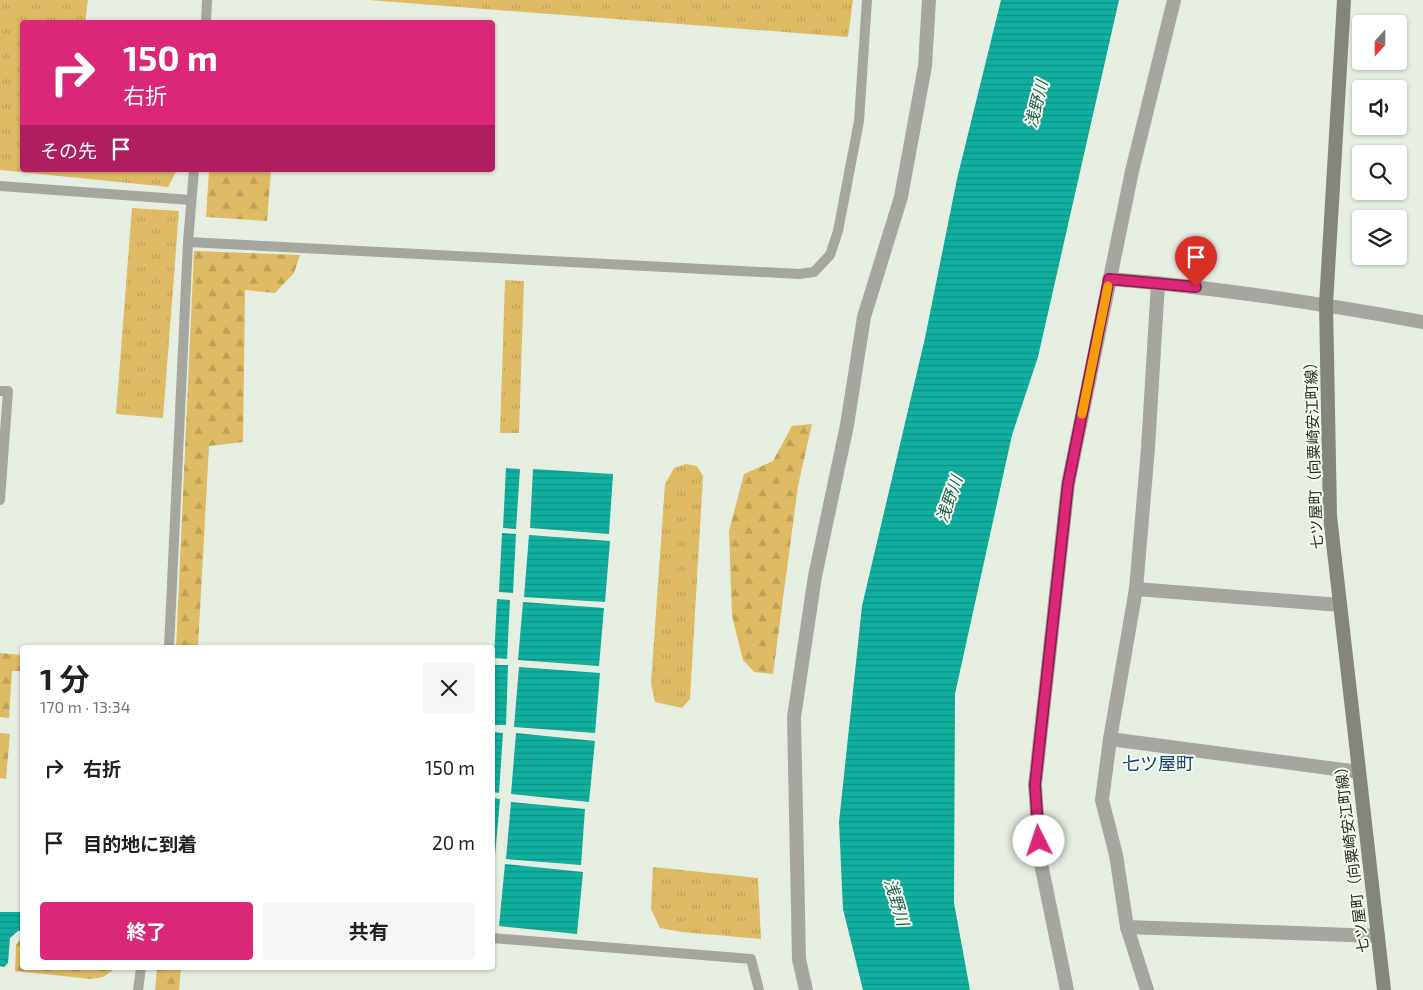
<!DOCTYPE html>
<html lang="ja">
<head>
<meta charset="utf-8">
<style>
	:root { --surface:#fff; --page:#f6f6f6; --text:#202124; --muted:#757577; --accent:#db2777 }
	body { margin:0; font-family:"Exo 2","Noto Sans JP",sans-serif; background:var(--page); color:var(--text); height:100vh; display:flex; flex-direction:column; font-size:19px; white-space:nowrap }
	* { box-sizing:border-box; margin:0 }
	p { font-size:16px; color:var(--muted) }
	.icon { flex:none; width:28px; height:28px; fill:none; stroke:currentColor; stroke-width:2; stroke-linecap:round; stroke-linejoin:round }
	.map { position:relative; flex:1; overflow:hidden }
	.details { position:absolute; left:20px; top:645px; width:475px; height:325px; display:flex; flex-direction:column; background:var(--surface); border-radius:5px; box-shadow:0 1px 4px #0004 }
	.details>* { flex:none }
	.guide { position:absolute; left:20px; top:20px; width:475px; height:152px; border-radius:5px; box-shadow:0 1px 4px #0004; background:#db2777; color:#fff; overflow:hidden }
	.needle { width:32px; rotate:201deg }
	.tools { position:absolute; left:1352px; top:15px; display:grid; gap:10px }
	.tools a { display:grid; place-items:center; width:55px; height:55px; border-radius:5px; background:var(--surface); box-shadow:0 1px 4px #0004; font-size:25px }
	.pin { position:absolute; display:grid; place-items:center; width:42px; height:42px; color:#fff; margin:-51px -21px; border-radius:50% 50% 50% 0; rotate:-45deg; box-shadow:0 0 5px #0007 }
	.pin .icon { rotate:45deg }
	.me { position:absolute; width:55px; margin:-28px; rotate:356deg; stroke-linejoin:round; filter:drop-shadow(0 0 4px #0008) }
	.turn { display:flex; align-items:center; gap:18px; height:105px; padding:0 20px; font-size:22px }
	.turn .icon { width:65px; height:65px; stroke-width:2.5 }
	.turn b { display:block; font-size:35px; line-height:42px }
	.then { display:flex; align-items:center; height:48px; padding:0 20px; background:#0003; gap:10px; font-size:19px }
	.round { display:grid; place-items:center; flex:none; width:52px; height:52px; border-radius:5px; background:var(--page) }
	.overview { display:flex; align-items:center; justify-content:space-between; height:85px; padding:0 20px }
	h1 { font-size:30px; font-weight:700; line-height:38px }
	.button { display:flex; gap:10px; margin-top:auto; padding:10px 20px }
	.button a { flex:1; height:58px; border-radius:5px; background:var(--accent); color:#fff; font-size:20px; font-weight:700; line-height:58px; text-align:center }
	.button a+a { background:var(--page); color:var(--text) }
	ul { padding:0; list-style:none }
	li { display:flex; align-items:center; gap:15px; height:75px; padding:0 20px }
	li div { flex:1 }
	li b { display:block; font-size:19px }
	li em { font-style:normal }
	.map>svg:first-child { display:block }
</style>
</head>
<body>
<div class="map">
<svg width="1423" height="990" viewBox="0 0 1423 990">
	<defs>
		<pattern id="grass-tufts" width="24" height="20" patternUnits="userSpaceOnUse" patternTransform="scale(1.25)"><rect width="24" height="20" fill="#dfba64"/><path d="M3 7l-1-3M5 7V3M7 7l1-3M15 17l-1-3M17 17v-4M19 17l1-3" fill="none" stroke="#bfa057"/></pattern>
		<pattern id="forest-firs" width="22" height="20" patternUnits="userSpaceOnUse" patternTransform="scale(1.25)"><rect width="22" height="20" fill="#dfba64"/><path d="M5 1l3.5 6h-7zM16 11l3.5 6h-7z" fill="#bfa057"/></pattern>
		<pattern id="water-rules" width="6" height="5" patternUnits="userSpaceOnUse" patternTransform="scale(1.25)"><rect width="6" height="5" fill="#10af9f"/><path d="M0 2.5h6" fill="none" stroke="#0f8f81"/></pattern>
	</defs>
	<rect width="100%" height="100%" fill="#e6eee2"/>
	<g fill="url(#grass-tufts)">
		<path d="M0,0h88l-3,22h-63v148h155l-9,17 -168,-17z"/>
		<path d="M369,0h484l-5,37z"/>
		<path d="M132,208l47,3 -16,207 -47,-4z"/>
		<path d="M505,280l19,1 -5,152h-19z"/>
		<path d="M686,464l11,2 6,10 -13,223 -8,9 -27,-6 -4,-19 14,-199 9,-16z"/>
		<path d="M653,867l105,11 3,61 -79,-7 -22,-4 -9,-19z"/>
	</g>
	<g fill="url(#forest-firs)">
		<path d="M209,170h62l-4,51 -61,-4z"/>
		<path d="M194,251l106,4 -6,18 -19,20 -30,-3 -2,152 -34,4 -11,201 -22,1z"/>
		<path d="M812,424l-14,62 -25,188 -19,-2 -11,-12 -11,-44 -3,-85 15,-57 29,-13 19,-35z"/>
		<path d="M0,653l22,2v16h-10l-3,47 -9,-1z"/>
		<path d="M0,733l10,1 -4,45 -6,-1z"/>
		<path d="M22,937v31h91l-1,3 -9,6 -12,2 -76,-8 1,-26z"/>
		<path d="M157,968h24l-2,22h-24z"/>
	</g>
	<g fill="url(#water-rules)">
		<path d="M1001,0h118l-81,357 -26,78 -57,259 -1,209 16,87h-107l-20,-81 -4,-87 23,-216 63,-268 32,-159z"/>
		<path d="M506,468l14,1 -4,60 -13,-1z"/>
		<path d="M533,469l80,5 -4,60 -79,-6z"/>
		<path d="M502,533l14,1 -3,59 -14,-1z"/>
		<path d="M529,535l81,6 -5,61 -81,-5z"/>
		<path d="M497,599l13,1 -3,59 -13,-1z"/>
		<path d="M523,602l81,6 -5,58 -81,-6z"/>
		<path d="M493,665h15l-2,60h-13z"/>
		<path d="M519,667l81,6 -5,60 -81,-6z"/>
		<path d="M493,732l10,1 -4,60 -6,-1z"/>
		<path d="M516,733l79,8 -6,61 -78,-8z"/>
		<path d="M493,798l7,1 -5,57h-3z"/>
		<path d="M511,802l74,7 -4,56 -75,-6z"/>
		<path d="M505,864l78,8 -6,62 -78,-8z"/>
		<path d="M0,912h22v19h-4l-8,7 -2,25 -4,4 -4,-1z"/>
	</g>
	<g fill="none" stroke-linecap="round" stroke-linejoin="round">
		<g stroke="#a6a6a0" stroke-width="10">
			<path d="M206,22l1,-22"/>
			<path d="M0,186l191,14"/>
			<path d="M188,242l611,32 15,-2 16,-17 8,-24 21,-110 8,-121"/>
			<path d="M0,391h8l-8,109"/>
			<path d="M169,648l19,-406 6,-72"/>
			<path d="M492,938l259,21 8,31"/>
			<path d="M138,990l3,-22"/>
		</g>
		<g stroke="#a6a6a0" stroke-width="14">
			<path d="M1109,279c105,8 210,24 314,43"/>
			<path d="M1136,589l204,16"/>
			<path d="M1110,739l249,33"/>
			<path d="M1127,927l251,9"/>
			<path d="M806,990l-7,-31 -5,-242 21,-141 32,-151 17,-108 37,-120 24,-131 4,-66"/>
			<path d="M1067,990l-27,-131 -5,-74 33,-301 64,-313 42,-171"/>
			<path d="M1147,990l-20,-63 -11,-72 -14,-55 8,-61 26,-150 12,-141 10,-165"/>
		</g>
		<path stroke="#84857c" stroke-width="14" d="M1344,0l-18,304 4,212 54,474"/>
	</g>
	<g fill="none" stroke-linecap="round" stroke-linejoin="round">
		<g stroke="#8e194d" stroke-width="12">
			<path id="route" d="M1039,841l-4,-56 33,-301 41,-205 87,8"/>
		</g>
		<use href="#route" stroke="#db2777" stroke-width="9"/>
		<path stroke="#f59e0b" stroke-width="9" d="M1082,414l26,-128"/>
	</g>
	<g text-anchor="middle" stroke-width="4" stroke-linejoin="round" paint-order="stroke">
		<g font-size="15" fill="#272b26" stroke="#f3fbef">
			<text transform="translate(1314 452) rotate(-92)" y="5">七ツ屋町（向粟崎安江町線）</text>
			<text transform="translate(1352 856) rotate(-97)" y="5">七ツ屋町（向粟崎安江町線）</text>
		</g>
		<g font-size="16" font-style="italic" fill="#235b53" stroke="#f3fbef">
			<text transform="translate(1036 104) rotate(-76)" y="6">浅野川</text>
			<text transform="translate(949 499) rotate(-71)" y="6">浅野川</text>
			<text transform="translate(897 902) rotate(73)" y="6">浅野川</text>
		</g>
		<g font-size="18" fill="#174074" stroke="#f3fbef">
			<text x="1158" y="770">七ツ屋町</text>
		</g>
	</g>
</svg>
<div class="tools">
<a><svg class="needle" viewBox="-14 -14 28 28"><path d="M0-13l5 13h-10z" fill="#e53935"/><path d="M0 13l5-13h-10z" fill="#757577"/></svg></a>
<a><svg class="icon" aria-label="sound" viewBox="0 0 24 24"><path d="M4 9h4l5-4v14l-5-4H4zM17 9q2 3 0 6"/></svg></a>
<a><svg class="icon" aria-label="search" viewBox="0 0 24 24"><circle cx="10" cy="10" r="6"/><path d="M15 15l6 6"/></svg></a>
<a><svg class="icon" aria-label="layers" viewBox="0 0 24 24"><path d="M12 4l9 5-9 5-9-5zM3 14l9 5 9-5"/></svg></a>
</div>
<div class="pin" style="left:1196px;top:287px;background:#d93025"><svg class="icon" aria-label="arrive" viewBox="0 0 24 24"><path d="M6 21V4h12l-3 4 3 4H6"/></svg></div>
<svg class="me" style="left:1039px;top:841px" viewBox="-20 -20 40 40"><circle r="19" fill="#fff"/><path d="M0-13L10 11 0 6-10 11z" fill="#db2777"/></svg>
<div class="guide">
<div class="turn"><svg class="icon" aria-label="right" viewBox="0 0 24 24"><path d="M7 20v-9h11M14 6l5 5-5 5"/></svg><div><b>150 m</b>右折</div></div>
<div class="then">その先<svg class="icon" aria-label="arrive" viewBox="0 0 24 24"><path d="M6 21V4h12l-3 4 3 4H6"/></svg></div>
</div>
<section class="details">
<div class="overview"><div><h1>1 分</h1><p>170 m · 13:34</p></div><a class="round"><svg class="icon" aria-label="close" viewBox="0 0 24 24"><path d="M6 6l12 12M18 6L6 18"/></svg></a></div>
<ul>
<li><svg class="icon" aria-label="right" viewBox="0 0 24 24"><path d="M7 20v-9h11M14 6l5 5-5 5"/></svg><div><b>右折</b></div><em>150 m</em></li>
<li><svg class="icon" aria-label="arrive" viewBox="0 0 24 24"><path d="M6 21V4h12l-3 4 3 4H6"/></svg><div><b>目的地に到着</b></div><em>20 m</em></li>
</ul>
<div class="button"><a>終了</a><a>共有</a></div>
</section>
</div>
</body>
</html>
